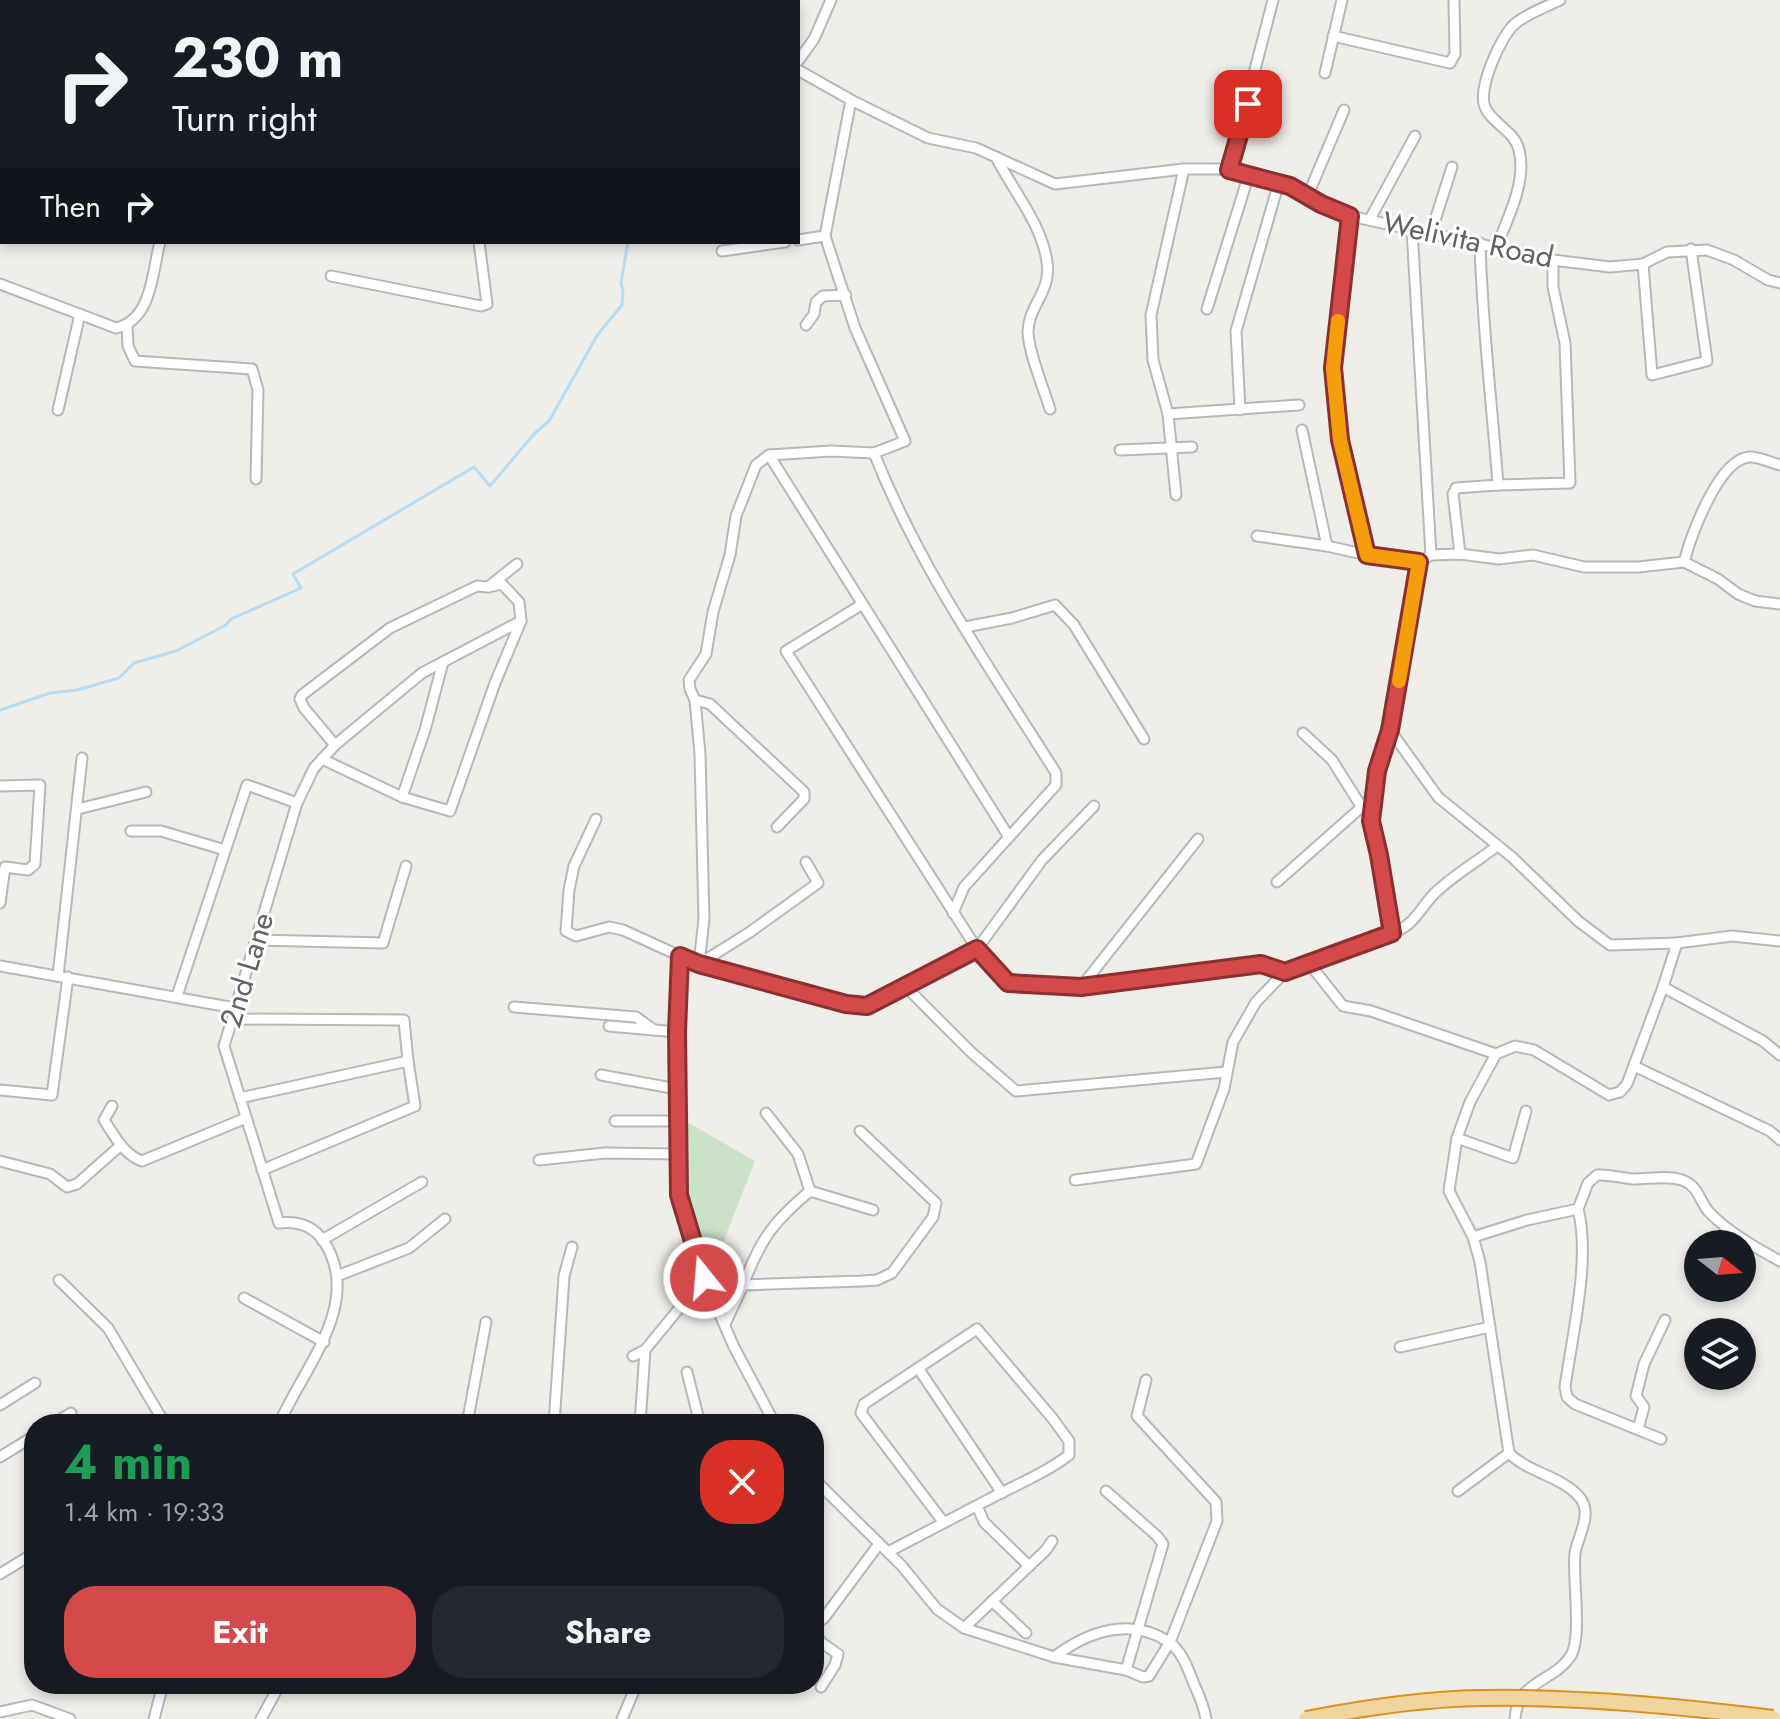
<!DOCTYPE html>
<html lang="en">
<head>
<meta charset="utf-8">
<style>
	:root { --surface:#171b24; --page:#242831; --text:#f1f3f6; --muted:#9ea1a6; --accent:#d44a4a }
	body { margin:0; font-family:Jost,sans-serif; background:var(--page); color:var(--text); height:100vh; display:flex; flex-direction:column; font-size:30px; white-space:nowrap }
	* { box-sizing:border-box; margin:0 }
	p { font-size:26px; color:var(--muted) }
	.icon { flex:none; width:44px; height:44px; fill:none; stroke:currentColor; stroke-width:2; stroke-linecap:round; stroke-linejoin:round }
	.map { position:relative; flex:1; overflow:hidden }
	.side { position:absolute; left:24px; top:1414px; width:800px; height:280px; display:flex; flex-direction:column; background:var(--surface); border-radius:32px; box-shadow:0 4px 12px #0003 }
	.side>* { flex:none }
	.guide { position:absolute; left:0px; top:0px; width:800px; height:244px; box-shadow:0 4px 12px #0003; background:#171b24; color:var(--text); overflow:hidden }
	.needle { width:52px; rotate:107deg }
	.controls { position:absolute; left:1684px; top:1230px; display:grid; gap:16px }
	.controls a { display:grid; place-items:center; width:72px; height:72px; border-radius:50%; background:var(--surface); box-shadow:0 4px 12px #0003; font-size:40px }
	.pin { position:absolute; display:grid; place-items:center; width:68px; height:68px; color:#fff; margin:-34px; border-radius:16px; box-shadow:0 4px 12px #0006 }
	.me { position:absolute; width:88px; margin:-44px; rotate:343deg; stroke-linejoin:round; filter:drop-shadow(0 0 6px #0008) }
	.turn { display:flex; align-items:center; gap:28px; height:168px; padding:0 40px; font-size:36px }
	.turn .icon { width:104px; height:104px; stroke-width:2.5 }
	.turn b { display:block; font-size:56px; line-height:68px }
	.then { display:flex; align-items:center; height:76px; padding:0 40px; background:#0003; gap:16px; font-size:30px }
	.round { display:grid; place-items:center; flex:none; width:84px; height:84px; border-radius:32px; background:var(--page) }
	.overview { display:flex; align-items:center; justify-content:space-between; height:136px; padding:0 40px }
	h1 { font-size:48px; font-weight:700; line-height:60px; color:#1e9e55 }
	.button { display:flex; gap:16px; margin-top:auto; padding:16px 40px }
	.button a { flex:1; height:92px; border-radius:32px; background:var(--accent); color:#fff; font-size:32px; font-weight:700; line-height:92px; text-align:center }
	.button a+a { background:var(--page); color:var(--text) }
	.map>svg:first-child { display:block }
</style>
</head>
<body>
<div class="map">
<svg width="1780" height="1719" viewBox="0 0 1780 1719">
	<rect width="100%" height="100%" fill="#efede8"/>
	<path fill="#cae3c8" d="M682,1119l73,42 -37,94 -26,-23 -9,-38z"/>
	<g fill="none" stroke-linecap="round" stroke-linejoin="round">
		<g stroke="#b3ddf5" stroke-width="3">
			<path d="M576,0l1,2"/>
			<path d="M0,710l50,-17 27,-3 42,-12 15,-15 42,-12 50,-26 5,-6 70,-31 -8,-14 181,-107 16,19 44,-52 15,-13 49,-87 24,-29 1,-14 -2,-8 7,-41"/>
		</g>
		<g stroke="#b5b8bb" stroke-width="13">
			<g id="minor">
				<path d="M22,0l2,2"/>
				<path d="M279,0l2,2"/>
				<path d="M366,0l1,2"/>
				<path d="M437,2l1,-2"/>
				<path d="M738,2v-2"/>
				<path d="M1333,36l117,27 5,-9 -1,-54"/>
				<path d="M798,61l16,-22 17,-39"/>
				<path d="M798,70l53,30 77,38 48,10 79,36 129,-15h35l60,13 71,34 203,44 57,7 33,-3 24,-12 40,-2 27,10 34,20 12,3"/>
				<path d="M1325,73l17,-73"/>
				<path d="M0,153l2,1"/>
				<path d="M996,157c17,34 46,67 51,105 5,29 -19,44 -19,70 0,18 16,58 22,77"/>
				<path d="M1184,169l-33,146 2,45 15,54 131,-9"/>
				<path d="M1229,170l44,-170"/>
				<path d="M1308,195l36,-85"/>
				<path d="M1350,216l-17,152 7,72 27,115 52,7 12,-7 29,-1 39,5 34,-4 51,12h54l46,-5"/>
				<path d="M1370,219l45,-83"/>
				<path d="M1412,230l19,325"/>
				<path d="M1433,234l3,-17 16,-50"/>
				<path d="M798,240l27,-4"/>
				<path d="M1480,243c2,81 12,161 18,242l72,-2 -5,-140 -12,-56v-27"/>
				<path d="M1497,246c11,-29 30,-64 22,-96 -4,-19 -27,-26 -34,-43 -8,-17 16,-73 31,-84 12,-10 30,-16 44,-23"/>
				<path d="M722,251l63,-9"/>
				<path d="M1643,264l9,111 55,-14 -16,-112"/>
				<path d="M331,276l150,30 6,-2 -8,-62"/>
				<path d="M0,284l116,44c36,-8 36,-55 44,-86"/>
				<path d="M1207,309l42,-135"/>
				<path d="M806,325l8,-11 2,-12 7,-6 23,-1"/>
				<path d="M127,326l1,20 7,15 117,8 6,21 -2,89"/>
				<path d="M58,410l22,-96"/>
				<path d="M1240,410l-4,-79 43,-149"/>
				<path d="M1168,414l8,81"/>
				<path d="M1302,430l25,116"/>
				<path d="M1120,450l72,-3"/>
				<path d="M874,453c46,116 116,215 182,320v12l-92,102 -11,26"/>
				<path d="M769,455l240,382"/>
				<path d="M1257,536l70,10 40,9"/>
				<path d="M1460,554l-7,-60 3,-6 42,-3"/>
				<path d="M1419,562l-29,168 48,67 75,61 65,63 32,24 67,-2"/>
				<path d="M1684,562c7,-26 34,-102 65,-105 9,-1 22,6 31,8"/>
				<path d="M1684,562l34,17 20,15 17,7 25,3"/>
				<path d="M861,605l-75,46 191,298 31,34 73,4 180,-23 24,8"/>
				<path d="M965,627l47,-9 43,-13 19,20 70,114"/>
				<path d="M695,700l15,4 94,88v7l-27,28"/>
				<path d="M1303,733l29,27 29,46"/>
				<path d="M335,745l-31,-37 -4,-9 2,-4 88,-67 87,-42 11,1 29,-23"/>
				<path d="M322,759l80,38 48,14 45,-128 26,-62 -2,-19 -17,-18 -14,3"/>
				<path d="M0,786l40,-1 -5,79 -7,6 -23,-3 -5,36"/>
				<path d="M402,797l23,-67 18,-68"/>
				<path d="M78,809l68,-17"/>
				<path d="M596,819l-22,47 -5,24 -3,41 10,5 33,-9 14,3 57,26"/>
				<path d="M131,831h30l64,19"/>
				<path d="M806,862l12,21 -68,49 -51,32 147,40 21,2 110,-57 65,-89 52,-54"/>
				<path d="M1277,882l97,-86"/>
				<path d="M1392,933c20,-6 27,-22 40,-37 18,-19 45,-34 65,-50"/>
				<path d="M257,940l126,3 23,-77"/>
				<path d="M1780,941l-48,-5 -55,7 -14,44 100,54 17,14"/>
				<path d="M1308,962l35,44 28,5 125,43 -26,48 -13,36 -8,53 24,46 54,-17 51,-11 10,-26 9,-8c12,-1 23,3 36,4 16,0 34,-4 49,1 17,6 17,21 27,32 19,20 47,36 71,49"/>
				<path d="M0,966l235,42"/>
				<path d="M58,976l24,-218"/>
				<path d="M905,986l67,67 44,38 210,-19"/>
				<path d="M1081,987l117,-148"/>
				<path d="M177,996l70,-211 50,18"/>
				<path d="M514,1007l122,10 18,13"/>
				<path d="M233,1019l171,1 4,41"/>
				<path d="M609,1026l68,6"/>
				<path d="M1496,1054l19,-8 19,4 75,45 11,-3 7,-8 36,-97"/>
				<path d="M1634,1066l136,65 10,9"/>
				<path d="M601,1075l76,14"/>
				<path d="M0,1090l52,5 16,-118"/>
				<path d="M240,1098l168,-37 7,45 -153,64"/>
				<path d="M112,1106l-8,14c10,15 20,35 38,41l104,-43"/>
				<path d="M766,1113l32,41 12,37"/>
				<path d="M615,1121h63"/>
				<path d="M1457,1138l56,20 13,-47"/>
				<path d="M539,1160l66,-7 74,1"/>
				<path d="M0,1161l50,13 17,13 10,-3 44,-39"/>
				<path d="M1075,1180l121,-16 28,-75 9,-47 23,-40 29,-30 107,-39 -13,-78 -8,-34 6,-50 13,-41"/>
				<path d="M1578,1209c13,50 -6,127 -13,178l2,10 8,7 86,35"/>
				<path d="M1473,1237l7,25 29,191c19,20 54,23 72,46 11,16 -3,37 -6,54 -3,24 8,86 -5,104 -17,25 -53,24 -55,62"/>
				<path d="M322,1240l100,-58"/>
				<path d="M337,1276l72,-28 36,-29"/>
				<path d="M59,1280l49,48 57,96"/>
				<path d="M743,1285c18,-46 29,-62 67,-94l63,19"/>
				<path d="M244,1298l80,44"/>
				<path d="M725,1324l18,-39 119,-4 15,-1 15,-7 41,-56 3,-14 -76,-72"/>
				<path d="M1400,1347l90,-20"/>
				<path d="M633,1356l12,-6 59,-72"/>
				<path d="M918,1368l84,125"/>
				<path d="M687,1372l13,52"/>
				<path d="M0,1405l35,-22"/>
				<path d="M53,1424l18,-11"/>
				<path d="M279,1424c24,-56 86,-122 44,-184 -11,-15 -27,-19 -44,-17l-55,-177 73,-243 17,-35 21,-23 87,-72 99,-52"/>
				<path d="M467,1424l19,-102"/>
				<path d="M554,1424l10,-148 8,-29"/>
				<path d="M640,1424l5,-74"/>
				<path d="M775,1424l-41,-77 -30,-69 -25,-83 -2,-163 3,-76 19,8 5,-45 -4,-165 -5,-54 -5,-11 -1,-9 17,-26 7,-42 17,-57 6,-39 20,-51 13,-10 62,-4 43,2 31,-12 -50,-113 -30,-92 26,-136"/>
				<path d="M1638,1429l6,-22 -8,-11 8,-32 21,-44"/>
				<path d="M0,1457l34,-21"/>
				<path d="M814,1479l88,87 35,43 27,19 90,29 72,13 17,7 6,-1 21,-34 47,-121 -1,-19 -79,-86 9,-36"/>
				<path d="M1106,1491l51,45 6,8 -37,126"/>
				<path d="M1458,1491l51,-38"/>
				<path d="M977,1506l7,16 45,44"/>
				<path d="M888,1552c37,-19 74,-39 111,-58 24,-12 49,-23 70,-39v-14l-16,-22 -76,-90 -113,75 -3,9 83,110"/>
				<path d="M0,1574l34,-21"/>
				<path d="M992,1601l34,32"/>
				<path d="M814,1626l10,-8 55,-74"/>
				<path d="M964,1628l82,-78 6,-9"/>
				<path d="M814,1632l8,11 16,11 -3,11 -14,22"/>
				<path d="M1054,1657c33,-25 76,-41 115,-15 13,9 19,27 25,42 5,11 10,22 12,35"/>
				<path d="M721,1684l5,3 8,-3"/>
				<path d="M0,1712l32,-7 38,14"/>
				<path d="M154,1719l9,-35"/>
				<path d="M261,1719l19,-35"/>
				<path d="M622,1719l15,-35"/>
			</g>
		</g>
		<use href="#minor" stroke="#fff" stroke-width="9"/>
		<g stroke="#da911e" stroke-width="18" stroke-linecap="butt">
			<path id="highway-bridge" d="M1306,1719c57,-11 116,-20 175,-21 96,-2 197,8 292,20"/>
		</g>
		<use href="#highway-bridge" stroke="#f0d59f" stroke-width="14"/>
	</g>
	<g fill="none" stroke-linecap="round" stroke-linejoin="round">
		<g stroke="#8a3030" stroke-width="20">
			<path id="route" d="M704,1278l-25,-83 -2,-163 3,-76 19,8 147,40 21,2 110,-57 31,34 73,4 180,-23 24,8 107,-39 -13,-78 -8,-34 6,-50 13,-41 29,-168 -52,-7 -27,-115 -7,-72 17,-152 -29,-12 -31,-18 -61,-16 19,-66"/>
		</g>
		<use href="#route" stroke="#d44a4a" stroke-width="14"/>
		<path stroke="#f59e0b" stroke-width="14" d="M1338,321l-5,47 7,72 27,115 52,7 -20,119"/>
	</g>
	<g text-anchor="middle" stroke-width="6" stroke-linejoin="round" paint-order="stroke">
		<g font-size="30" fill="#5f6366" stroke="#fff">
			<text transform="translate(1468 240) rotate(12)" y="10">Welivita Road</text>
			<text transform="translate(247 970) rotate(-73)" y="10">2nd Lane</text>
		</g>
	</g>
</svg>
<div class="controls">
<a><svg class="needle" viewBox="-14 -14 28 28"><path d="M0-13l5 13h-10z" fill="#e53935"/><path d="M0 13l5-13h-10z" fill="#9ea1a6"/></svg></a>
<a><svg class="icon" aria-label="layers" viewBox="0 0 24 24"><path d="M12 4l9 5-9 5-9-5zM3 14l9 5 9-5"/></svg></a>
</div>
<div class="pin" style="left:1248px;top:104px;background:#d93025"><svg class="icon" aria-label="arrive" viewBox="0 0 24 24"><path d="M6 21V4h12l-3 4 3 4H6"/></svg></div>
<svg class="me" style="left:704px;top:1278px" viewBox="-20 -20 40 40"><circle r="17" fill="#d44a4a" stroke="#fff" stroke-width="3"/><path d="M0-11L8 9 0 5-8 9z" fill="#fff"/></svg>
<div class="guide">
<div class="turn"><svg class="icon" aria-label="right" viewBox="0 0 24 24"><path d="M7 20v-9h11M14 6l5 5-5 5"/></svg><div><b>230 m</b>Turn right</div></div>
<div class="then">Then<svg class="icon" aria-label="right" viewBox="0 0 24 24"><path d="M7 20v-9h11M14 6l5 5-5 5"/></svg></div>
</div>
<section class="side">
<div class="overview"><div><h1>4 min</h1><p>1.4 km · 19:33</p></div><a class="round" style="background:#d93025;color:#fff"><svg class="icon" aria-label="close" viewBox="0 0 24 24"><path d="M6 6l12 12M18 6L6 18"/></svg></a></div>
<div class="button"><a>Exit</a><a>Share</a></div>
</section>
</div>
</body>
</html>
